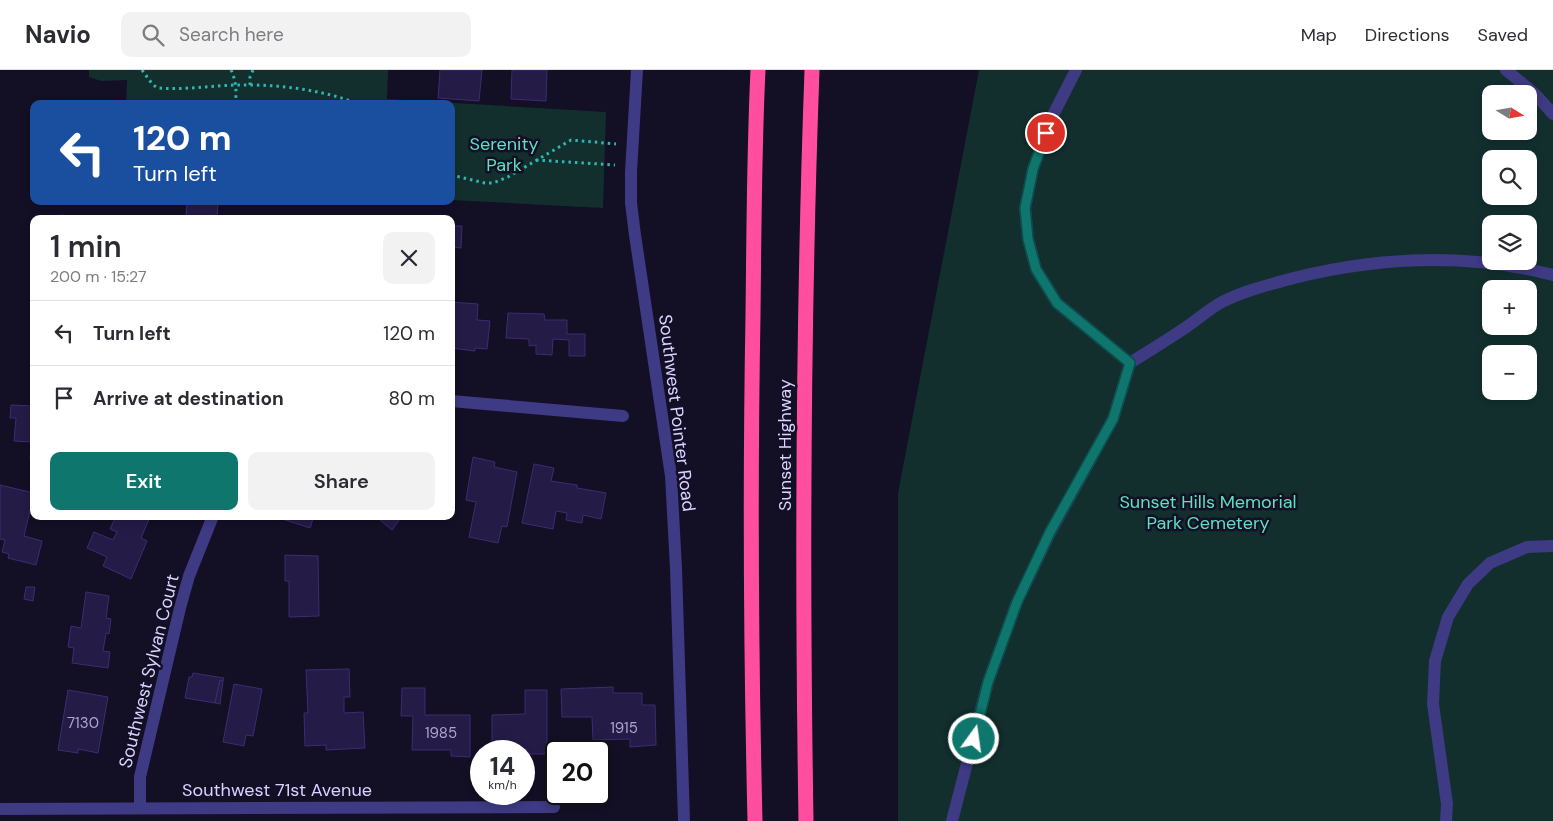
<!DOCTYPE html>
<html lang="en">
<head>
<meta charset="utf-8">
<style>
	:root { --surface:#fff; --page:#f2f2f3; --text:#2b2b33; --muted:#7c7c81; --line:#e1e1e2; --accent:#0f766e }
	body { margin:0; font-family:"DM Sans",sans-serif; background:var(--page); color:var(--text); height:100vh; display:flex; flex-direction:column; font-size:19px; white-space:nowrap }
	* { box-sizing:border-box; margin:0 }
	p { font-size:16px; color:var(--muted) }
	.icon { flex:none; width:28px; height:28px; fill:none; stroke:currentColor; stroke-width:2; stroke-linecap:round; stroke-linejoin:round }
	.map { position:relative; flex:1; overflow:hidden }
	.details { position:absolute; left:30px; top:145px; width:425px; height:305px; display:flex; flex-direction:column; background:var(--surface); border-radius:10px; box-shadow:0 2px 8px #0003 }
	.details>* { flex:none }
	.hud { position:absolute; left:30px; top:30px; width:425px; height:105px; border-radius:10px; box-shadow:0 2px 8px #0003; background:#1a4fa0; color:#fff; overflow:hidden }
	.needle { width:32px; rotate:101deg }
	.fabs { position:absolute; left:1482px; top:15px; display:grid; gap:10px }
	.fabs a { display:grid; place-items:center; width:55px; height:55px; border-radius:10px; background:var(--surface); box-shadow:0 2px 8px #0003; font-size:25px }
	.speed { position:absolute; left:470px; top:670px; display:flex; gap:10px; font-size:25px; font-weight:700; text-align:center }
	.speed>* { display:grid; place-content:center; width:65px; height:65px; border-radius:50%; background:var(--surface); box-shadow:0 2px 8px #0003; line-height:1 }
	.speed small { font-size:12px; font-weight:400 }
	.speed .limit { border:2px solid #111; border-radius:8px; background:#fff; color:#111 }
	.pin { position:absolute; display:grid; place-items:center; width:42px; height:42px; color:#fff; margin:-21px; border:2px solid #fff; border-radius:50%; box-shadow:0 1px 5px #0007 }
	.me { position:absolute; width:55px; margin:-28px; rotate:14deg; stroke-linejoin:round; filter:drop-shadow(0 0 4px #0008) }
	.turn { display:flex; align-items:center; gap:18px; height:105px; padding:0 20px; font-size:22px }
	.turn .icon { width:65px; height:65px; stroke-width:2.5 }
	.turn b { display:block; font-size:35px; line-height:42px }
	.round { display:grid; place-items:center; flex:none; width:52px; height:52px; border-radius:10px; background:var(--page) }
	.summary { display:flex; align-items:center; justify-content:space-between; height:85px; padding:0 20px }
	h1 { font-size:30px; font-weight:600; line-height:38px }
	.cta { display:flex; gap:10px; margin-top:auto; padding:10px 20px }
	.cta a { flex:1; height:58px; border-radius:10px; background:var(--accent); color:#fff; font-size:20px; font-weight:600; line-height:58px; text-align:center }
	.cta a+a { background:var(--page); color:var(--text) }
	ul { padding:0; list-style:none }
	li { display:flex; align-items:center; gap:15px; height:65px; padding:0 20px; border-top:1px solid var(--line) }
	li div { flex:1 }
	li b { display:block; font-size:19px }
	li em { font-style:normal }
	header { display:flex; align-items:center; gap:30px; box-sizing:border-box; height:70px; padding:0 25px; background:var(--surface); border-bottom:1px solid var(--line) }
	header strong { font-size:24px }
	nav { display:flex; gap:28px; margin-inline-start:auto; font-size:18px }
	.search { width:350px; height:45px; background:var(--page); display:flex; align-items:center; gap:12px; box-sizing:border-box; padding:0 18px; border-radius:10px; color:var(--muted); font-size:19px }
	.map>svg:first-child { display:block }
</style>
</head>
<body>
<header>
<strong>Navio</strong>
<div class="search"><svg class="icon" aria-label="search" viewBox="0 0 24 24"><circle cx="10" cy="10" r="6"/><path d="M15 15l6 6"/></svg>Search here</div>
<nav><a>Map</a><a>Directions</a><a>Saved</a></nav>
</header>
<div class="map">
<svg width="1553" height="751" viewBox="0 0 1553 751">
	<rect width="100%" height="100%" fill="#130f25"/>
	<g fill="#122f2e" fill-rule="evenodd">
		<path d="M89,0h299l-1,29 219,13 -3,96 -152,-8v-96h-325l1,-24 -26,1 -12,-4z"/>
		<path d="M979,0h574v751h-655v-328zM1491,24h38v37h-38zM1491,89h38v37h-38zM1491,154h38v37h-38zM1491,219h38v37h-38zM1491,284h38v37h-38z"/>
	</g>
	<g fill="#241b46" stroke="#3c2d72">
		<path d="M440,0h42l-3,31 -41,-3z"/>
		<path d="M512,0h35l-1,31 -35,-2z"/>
		<path d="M187,131h31l-1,18h-31z"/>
		<path d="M60,145l23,2 -1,2h-22z"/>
		<path d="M451,156h11l-1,22 -10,-1z"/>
		<path d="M451,232l27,2 -1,16 13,1 -3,28 -12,-1v3l-24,-3z"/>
		<path d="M508,243l36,1 1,6h22v14h18v22h-16v-16l-16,-1 -1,16 -16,-1v-9l-7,1v-7l-23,-1z"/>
		<path d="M11,335l23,1v53l-4,-1 2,-16 -18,-1 2,-23h-6z"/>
		<path d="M473,387l22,5 -1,5 23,5 -10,55 -5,-1 -4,17 -29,-6 7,-35 -10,-2z"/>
		<path d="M534,394l20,4 -3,13 26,4v3l29,5 -5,26 -18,-4 -1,8 -16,-3 1,-7 -11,-2 -3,18 -31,-6z"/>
		<path d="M0,415l34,8 -10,43 18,5 -6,24 -28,-7 1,-4 -7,-2 3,-12 -5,-1z"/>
		<path d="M116,446h28l5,3 -8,19 6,3 -16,38 -28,-13 4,-9 -20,-9 7,-16 19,8 4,-8 -7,-3z"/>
		<path d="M273,446h41l-4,12z"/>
		<path d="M383,446h19l-10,14 -12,-10z"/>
		<path d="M285,485l33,1 1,60 -30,1v-36h-4z"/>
		<path d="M26,517h9l-2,14 -9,-2z"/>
		<path d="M86,522l23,4 -3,22 5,1 -2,15 -3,-1 -3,18 7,1 -2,16 -36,-5 2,-15 -6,-1 3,-21 10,2z"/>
		<path d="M349,599l1,28h-6v16l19,-1 2,36 -39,2v-5l-21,1 -1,-33h4l-2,-43z"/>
		<path d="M193,603l31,5 -1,3 -3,-1 -5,23 -30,-5 4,-21h3z"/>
		<path d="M220,610l3,1 -3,23 -5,-1z"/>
		<path d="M234,614l28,5 -9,47 -7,-1 -2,11 -21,-4z"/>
		<path d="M613,617v6h29v12h13l1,40 -26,2v-8l-37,1 -1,-23h-30l-1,-28z"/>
		<path d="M402,618h23v27h45v42l-19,-1v-6h-39l1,-34h-12z"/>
		<path d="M68,620l40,7 -10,56 -20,-4v4l-20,-3z"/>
		<path d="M525,620h22v64h-23v-3h-32v-36l33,-1z"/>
	</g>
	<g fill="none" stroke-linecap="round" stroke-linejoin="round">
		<g stroke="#2fb7b1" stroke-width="3" stroke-dasharray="2.5 4" stroke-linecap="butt">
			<path d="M142,0l11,15 5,3c25,2 51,-2 77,-3 41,-1 85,4 124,19"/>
			<path d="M231,0c5,10 6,23 4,34"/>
			<path d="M250,15v-8l3,-7"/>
			<path d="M536,90l79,5"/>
			<path d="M451,105l34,8h8l15,-6 63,-37 45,4"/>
		</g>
		<g stroke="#3e3a84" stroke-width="12">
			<path d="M637,0l-6,102v31l4,32 36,241 5,92 8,253"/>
			<path d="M1076,0l-23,45 -20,54 -8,39 3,31 8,30 21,34 73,60"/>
			<path d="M1506,0l29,24 18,20"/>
			<path d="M451,331l172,15"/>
			<path d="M140,737v-30l40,-169 9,-32 24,-60"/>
			<path d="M0,739l554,-2"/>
			<path d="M952,751l36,-139 29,-80 33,-69 63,-114 17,-56c19,-12 37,-23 55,-35 12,-8 24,-19 37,-26 21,-11 49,-18 72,-24 85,-21 174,-25 259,-3"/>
			<path d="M1446,751l1,-17 -14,-100 2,-43 13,-44 20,-33 22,-21 37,-16 26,-1"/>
		</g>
		<g stroke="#ff4e9f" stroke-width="15">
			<path d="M755,751c-4,-169 -5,-337 -2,-506 1,-82 1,-163 5,-245"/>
			<path d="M806,751c-4,-250 -3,-501 6,-751"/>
		</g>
	</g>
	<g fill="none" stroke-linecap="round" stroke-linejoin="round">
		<g stroke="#0a4d48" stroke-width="12">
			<path id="route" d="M974,669l14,-57 29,-80 33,-70 63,-113 17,-56 -73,-60 -21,-34 -8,-30 -3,-31 8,-39 13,-36"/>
		</g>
		<use href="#route" stroke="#0f766e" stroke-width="9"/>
	</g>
	<g text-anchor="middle" stroke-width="5" stroke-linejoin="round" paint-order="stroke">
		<g font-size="15" fill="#aba5d1">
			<text x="83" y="658">7130</text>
			<text x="624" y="663">1915</text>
			<text x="441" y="668">1985</text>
		</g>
		<g font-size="18" fill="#5ee0c2" stroke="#130f25">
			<text x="504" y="80">Serenity<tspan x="504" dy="21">Park</tspan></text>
			<text x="1208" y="438">Sunset Hills Memorial<tspan x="1208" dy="21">Park Cemetery</tspan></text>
		</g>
		<g font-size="18" fill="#d8d3ff" stroke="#130f25">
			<text transform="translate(677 343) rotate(83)" y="6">Southwest Pointer Road</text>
			<text transform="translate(785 375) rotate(-90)" y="6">Sunset Highway</text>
			<text transform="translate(149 601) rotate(-76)" y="6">Southwest Sylvan Court</text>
			<text x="277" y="726">Southwest 71st Avenue</text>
		</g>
	</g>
</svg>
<div class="fabs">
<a><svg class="needle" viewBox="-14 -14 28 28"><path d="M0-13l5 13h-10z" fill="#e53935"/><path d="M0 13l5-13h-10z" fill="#7c7c81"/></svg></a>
<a><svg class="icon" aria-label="search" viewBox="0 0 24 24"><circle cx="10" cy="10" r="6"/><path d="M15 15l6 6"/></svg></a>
<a><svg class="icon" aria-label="layers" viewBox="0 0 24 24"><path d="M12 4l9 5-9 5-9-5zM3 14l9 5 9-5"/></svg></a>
<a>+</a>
<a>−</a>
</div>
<div class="speed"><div>14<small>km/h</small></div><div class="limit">20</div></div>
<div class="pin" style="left:1046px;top:63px;background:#d93025"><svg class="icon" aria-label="arrive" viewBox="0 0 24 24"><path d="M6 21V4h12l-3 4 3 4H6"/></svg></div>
<svg class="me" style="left:974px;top:669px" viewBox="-20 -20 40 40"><circle r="17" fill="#0f766e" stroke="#fff" stroke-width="3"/><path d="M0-11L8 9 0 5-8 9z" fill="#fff"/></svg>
<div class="hud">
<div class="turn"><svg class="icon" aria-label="left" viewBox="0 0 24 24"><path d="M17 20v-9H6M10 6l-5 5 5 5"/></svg><div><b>120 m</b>Turn left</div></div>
</div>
<section class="details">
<div class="summary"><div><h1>1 min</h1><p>200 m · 15:27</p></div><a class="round"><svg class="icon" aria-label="close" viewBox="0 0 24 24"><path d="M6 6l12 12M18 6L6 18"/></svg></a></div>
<ul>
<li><svg class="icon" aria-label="left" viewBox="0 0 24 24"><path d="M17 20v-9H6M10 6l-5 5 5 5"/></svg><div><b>Turn left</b></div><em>120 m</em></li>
<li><svg class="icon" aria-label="arrive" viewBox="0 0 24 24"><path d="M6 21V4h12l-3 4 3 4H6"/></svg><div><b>Arrive at destination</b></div><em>80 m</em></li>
</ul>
<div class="cta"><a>Exit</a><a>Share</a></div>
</section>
</div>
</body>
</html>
